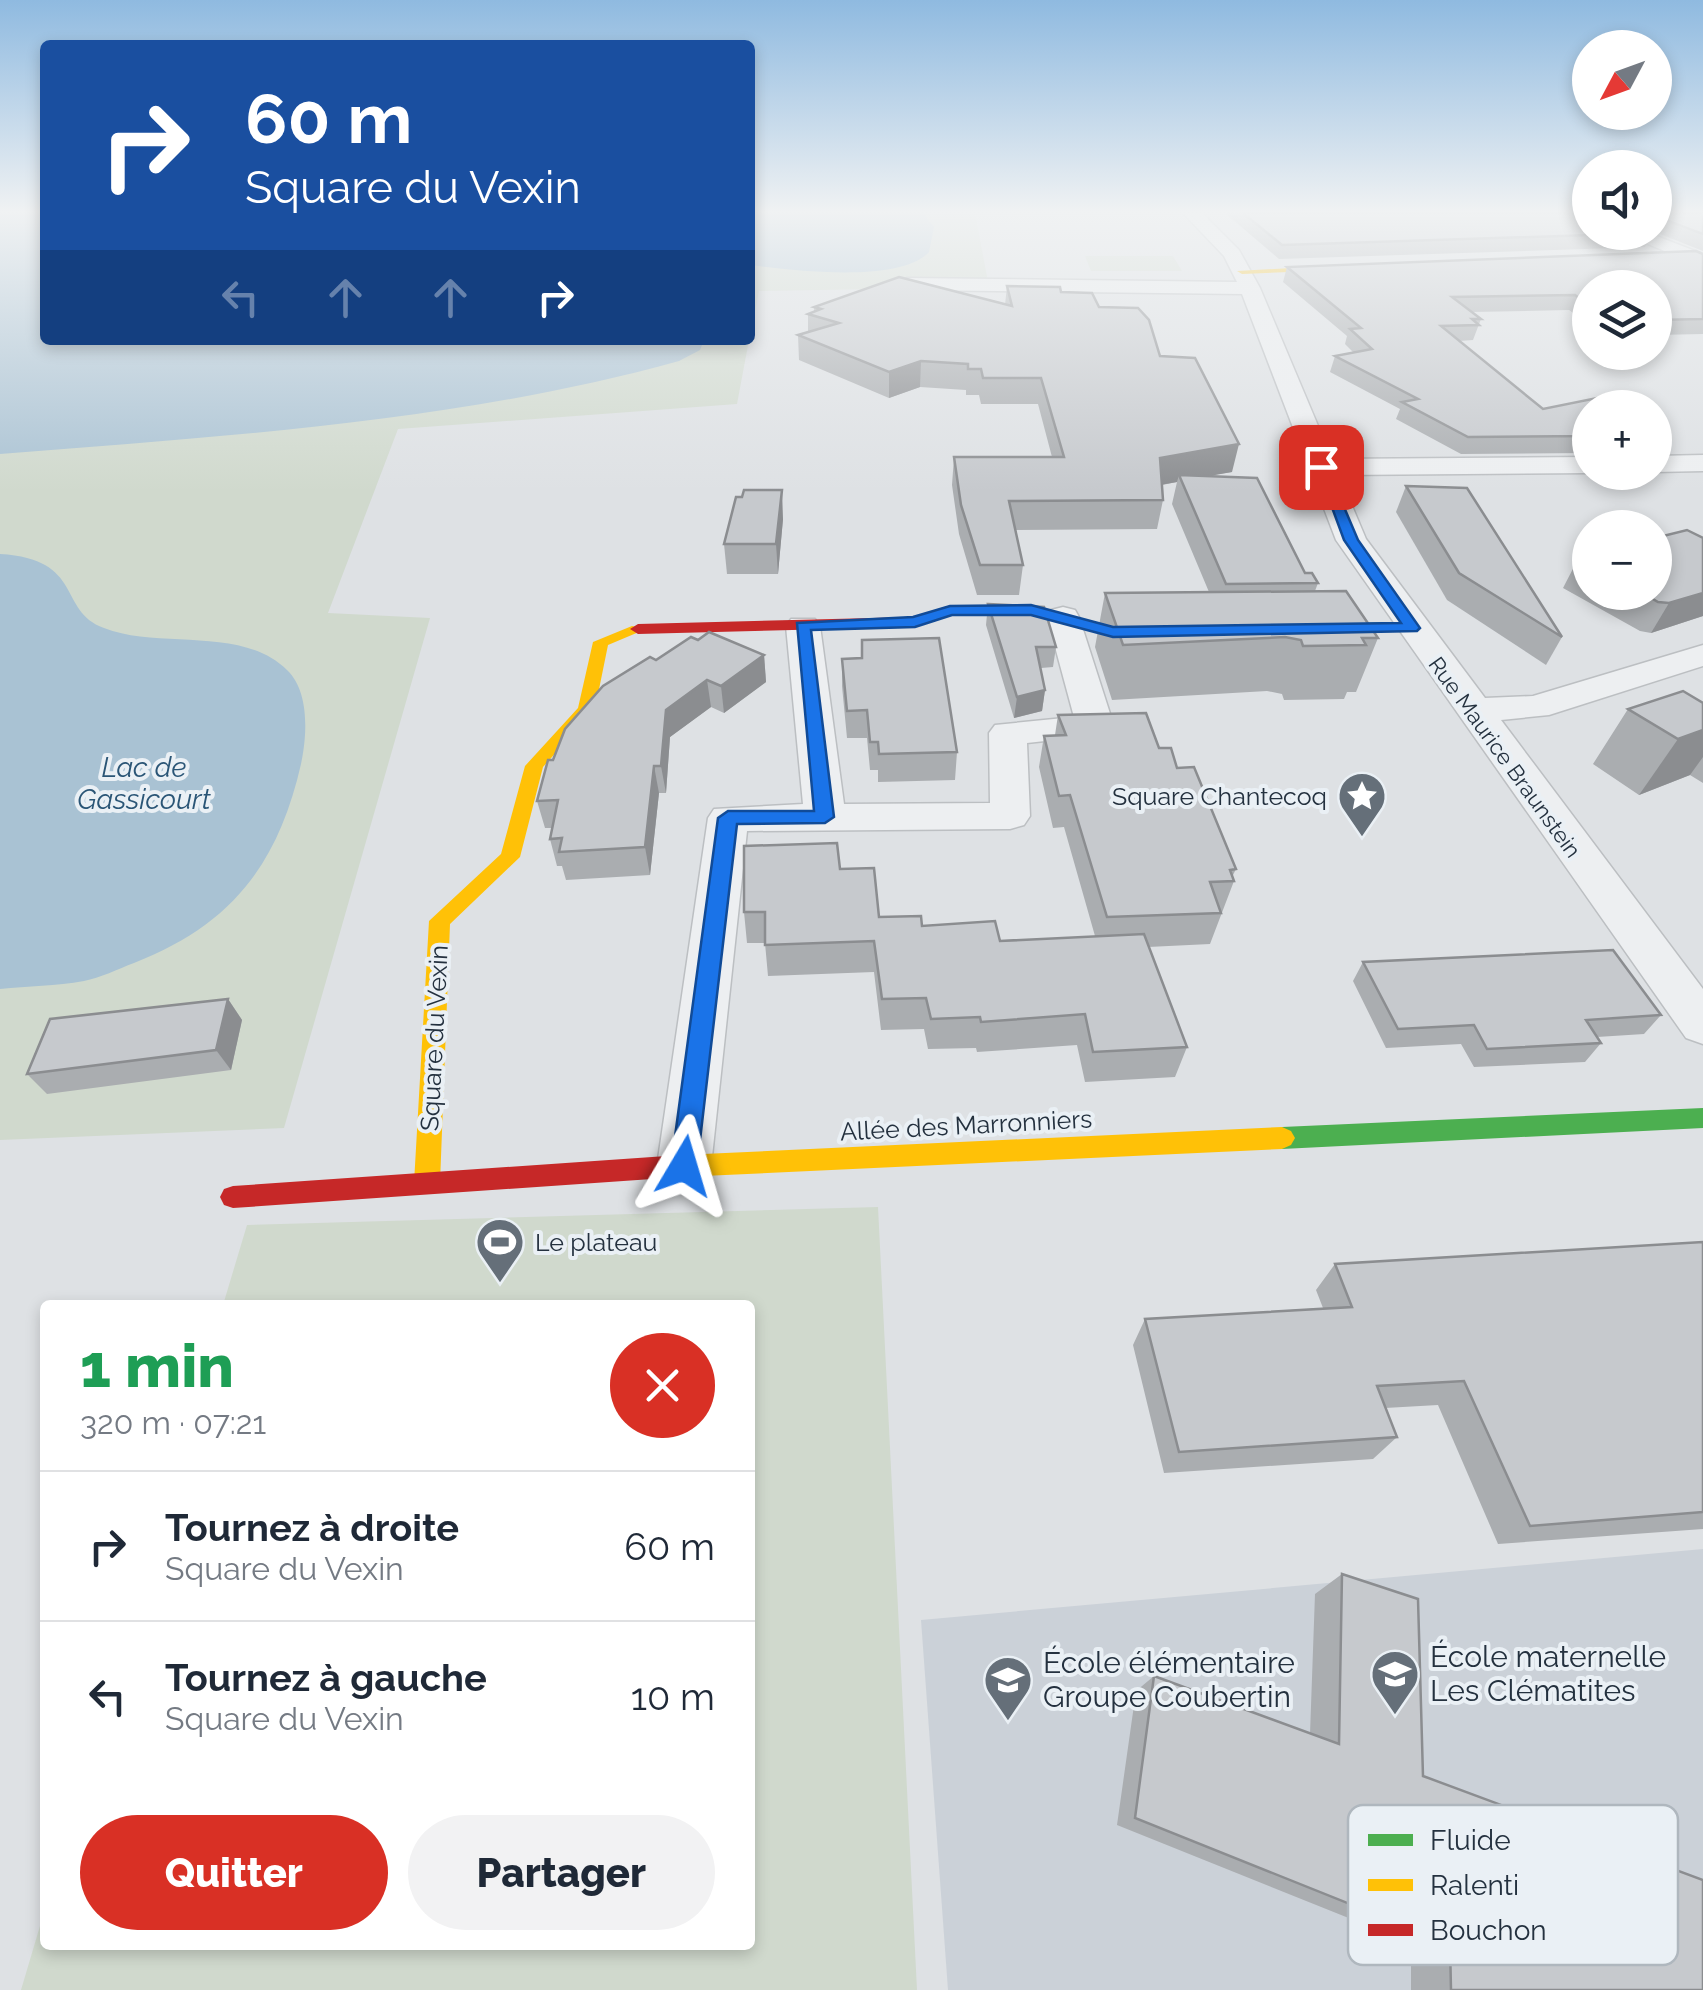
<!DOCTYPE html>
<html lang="fr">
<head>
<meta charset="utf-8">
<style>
	:root { --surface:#fff; --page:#f2f2f3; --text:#1f2937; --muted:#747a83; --line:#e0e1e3; --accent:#d93025 }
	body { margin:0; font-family:Raleway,sans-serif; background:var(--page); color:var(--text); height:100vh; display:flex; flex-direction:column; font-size:38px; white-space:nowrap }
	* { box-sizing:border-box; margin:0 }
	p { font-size:32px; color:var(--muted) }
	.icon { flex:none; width:55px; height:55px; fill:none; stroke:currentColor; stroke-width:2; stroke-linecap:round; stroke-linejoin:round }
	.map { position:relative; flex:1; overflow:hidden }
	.side { position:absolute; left:40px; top:1300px; width:715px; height:650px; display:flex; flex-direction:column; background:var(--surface); border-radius:10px; box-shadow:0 5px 15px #0003 }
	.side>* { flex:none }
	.top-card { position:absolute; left:40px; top:40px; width:715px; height:305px; border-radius:10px; box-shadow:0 5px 15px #0003; background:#1a4fa0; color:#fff; overflow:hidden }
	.needle { width:65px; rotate:229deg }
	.tools { position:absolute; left:1572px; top:30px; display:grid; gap:20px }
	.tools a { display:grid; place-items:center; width:100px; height:100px; border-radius:50%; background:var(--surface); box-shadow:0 5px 15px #0003; font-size:50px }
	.pin { position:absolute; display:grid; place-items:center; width:85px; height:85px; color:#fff; margin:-42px; border-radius:20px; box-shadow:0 5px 15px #0006 }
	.me { position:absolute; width:110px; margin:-55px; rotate:7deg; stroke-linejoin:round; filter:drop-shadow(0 0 8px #0008) }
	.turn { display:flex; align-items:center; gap:35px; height:210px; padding:0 40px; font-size:45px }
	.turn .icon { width:130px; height:130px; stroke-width:2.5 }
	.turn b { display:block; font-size:70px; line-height:85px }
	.lanes { display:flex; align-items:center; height:95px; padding:0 40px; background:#0003; justify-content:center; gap:50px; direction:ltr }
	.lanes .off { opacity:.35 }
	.round { display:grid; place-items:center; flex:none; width:105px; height:105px; border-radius:52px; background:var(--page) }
	.head { display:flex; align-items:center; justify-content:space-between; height:170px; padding:0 40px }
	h1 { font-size:60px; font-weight:800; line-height:75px; color:#1e9e55 }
	.cta { display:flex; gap:20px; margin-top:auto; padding:20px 40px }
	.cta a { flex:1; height:115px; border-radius:60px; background:var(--accent); color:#fff; font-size:40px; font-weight:800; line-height:115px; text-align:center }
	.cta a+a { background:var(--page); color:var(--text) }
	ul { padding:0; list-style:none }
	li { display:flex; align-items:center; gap:30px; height:150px; padding:0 40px; border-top:2px solid var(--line) }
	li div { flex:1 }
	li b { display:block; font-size:38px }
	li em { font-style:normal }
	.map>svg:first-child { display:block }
</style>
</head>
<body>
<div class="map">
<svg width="1703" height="1990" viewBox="0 0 1703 1990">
	<rect width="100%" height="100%" fill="#dee1e4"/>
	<path fill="#cbd1d8" d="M1703,1549v441h-755l-27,-370z"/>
	<g fill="#d0d9cd">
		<path d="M0,213h45v127h704l-12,64 -339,25 -70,184 102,5 -146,510 -284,12z"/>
		<path d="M750,213h225l14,74 -230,4 -9,46z"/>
		<path d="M1085,256h88l9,15h-91z"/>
		<path d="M878,1207l39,783h-896l24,-81v36h705v-640h-527l24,-80z"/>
	</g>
	<g fill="#a9c2d3">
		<path d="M0,213h45v127h659l-4,10 -21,11c-220,61 -453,75 -679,93z"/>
		<path d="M750,213h173l11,14 -5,25c-29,32 -139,18 -179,13z"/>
		<path d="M0,554c85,5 57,57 104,74 56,22 137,-3 183,42 23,22 20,66 14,94 -23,101 -70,161 -167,199 -16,6 -34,15 -50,18 -28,5 -56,5 -84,8z"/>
	</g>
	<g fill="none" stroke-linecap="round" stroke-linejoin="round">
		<g stroke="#bcbfc2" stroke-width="3">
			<g id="street">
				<path d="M1183,213h19l37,37 21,38 72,171 258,-2v16l-251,2 27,64 119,159 48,-2 170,-51v21l-154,49 -48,5 202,269v55l-17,-6 -350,-498 -94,-246 -335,-4 -10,-6 10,-6 330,4 -13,-26z"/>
				<path d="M1619,232h27l57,22v13z"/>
				<path d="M1703,455v16l-48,1v-16z"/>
				<path d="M1063,607l12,3 4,7 35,109 -6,8 -81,9 3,73 -6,9 -14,4 -263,2 -36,335 -8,16 -19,7 -19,-7 -8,-16 51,-348 6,-9 89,-5 -17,-178 5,-7h24l5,7 24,178 146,-1 -1,-70 6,-8 79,-8 -27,-100 4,-7z"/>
			</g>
		</g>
		<use href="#street" fill="#edeff1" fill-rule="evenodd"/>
		<g fill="#4caf50" fill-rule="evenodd">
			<path d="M984,605h47l82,22 61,-1 8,5 -8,5 -61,1 -82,-22 -52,-2 -3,-3z"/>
			<path d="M1412,622l6,2v6l-123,4 -8,-5 8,-5z"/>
			<path d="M1703,1108v20l-421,21 -9,-4 -4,-7 4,-7 9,-4z"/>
		</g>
		<g fill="#ffc107" fill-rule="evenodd">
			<path d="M1362,264l3,5 -123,5 -5,-3z"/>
			<path d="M632,626l14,3 -38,16 -13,64 -52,58 -23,90 -70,67 -10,259 -4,8 -9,3 -9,-3 -4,-8 15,-262 72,-67 24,-88 53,-58 15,-66z"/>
			<path d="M1282,1127l9,4 4,7 -4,7 -9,4 -601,28 -9,-3 -4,-8 4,-8 9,-3z"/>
		</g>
		<g fill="#c62828" fill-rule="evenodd">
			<path d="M951,605h33l8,5 -8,5h-32l-37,12 -277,7 -8,-5 8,-5 275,-7z"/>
			<path d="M681,1155l9,3 4,8 -4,8 -9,3 -448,31 -9,-3 -4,-8 4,-8 9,-3z"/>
		</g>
	</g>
	<g fill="#aaadb0">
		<path d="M1225,213h365l61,20 -6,14 -366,12z"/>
		<path d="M1655,213h48v38l-48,-19z"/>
		<path d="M1703,254v80l-48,1v-47h-65v37l-21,-15 -98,2 10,7 -8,21 -14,1 84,68 47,-1v45l-129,1 -65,-35 4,-10 -70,-37 5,-16 19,-3 -9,-9 2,-8 -64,-54 4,-15z"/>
		<path d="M1007,286l54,6 38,15 61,49 72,116 -26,4 99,97 13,10 -3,8 63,47 -22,54h-9l-3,7 -60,1 -2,-6 -15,-3 -155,9 -17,-53 10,-54 104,-1 -37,-88 5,-22 -15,3 1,15 -6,29 -142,1 8,35 -4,30h-42l-18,-61 -7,-49 2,-28h98l-14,-53h-57l-2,-9h-13v-5l-46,-3 -31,11 -90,-38 -1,-25 10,-3v-18l6,-3v-4l191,-2z"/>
		<path d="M1406,486l156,151 -16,28 -99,-65 -51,-88z"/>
		<path d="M783,519l-5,55h-51l-3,-30z"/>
		<path d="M1703,538v78l-52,17 -11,-2 -77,-43 15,-29 12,-3v36h65z"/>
		<path d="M988,604l68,43 -3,20 -12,1 4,22 -3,21 -28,7 -28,-93z"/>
		<path d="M698,640l66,15 2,27 -42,31 -13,-6 -41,30 -4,56h-7l-9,82 -84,5 -4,-14h-5l-7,-27 2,-11h-7l-8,-27 16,-41 103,-100z"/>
		<path d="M842,659h19l96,93 -2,28 -77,2v-12h-8l-3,-32h-20l-5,-52z"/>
		<path d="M1703,703v80l-13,-8 -51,20 -46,-31 35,-55z"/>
		<path d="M1058,715l101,33 18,20 59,101 -4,8 2,4 -24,63 -62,3 39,100 -12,30 -90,5 -8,-37 -100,7 -1,-4 -48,1 -4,-20 -43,1 -7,-58 -106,4 -3,-33h-18l-3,-31 96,-43 39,48 121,24 95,-5 -31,-109 -11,1 -14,-61 5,-31 11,-1z"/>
		<path d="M1363,962l298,53 -17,19 -47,3 4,6 -16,19 -111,5 -13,-23 -75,4 -33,-67z"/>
		<path d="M228,999l14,21 -11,50 -184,24 -20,-20z"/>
		<path d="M1703,1242v287l-205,15 -60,-139 -53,3 12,29 -24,22 -209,14 -31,-128 12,-26 178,-11 -7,-18 19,-26z"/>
		<path d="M1342,1574l81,202 280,214h-292v-47l-294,-118 19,-134 18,-15 156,58 5,-140z"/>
	</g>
	<g fill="#8b8d90">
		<path d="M921,361l-1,26 -31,11v-26z"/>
		<path d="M1239,444l-7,28 -51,9 -2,-6 -2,7 -23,4 6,-28z"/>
		<path d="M782,490l1,29 -5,55 -2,-30z"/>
		<path d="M1703,593v23l-52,17 18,-30z"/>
		<path d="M764,655l2,27 -42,31 -3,-27z"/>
		<path d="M707,680l4,27 -41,30 -4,56 -5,-27 5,-56z"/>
		<path d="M1045,690l-3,21 -28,7 3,-21z"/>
		<path d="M1703,730v27l-13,18 -51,20 39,-56z"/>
		<path d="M654,766l5,27 -9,82 -5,-28z"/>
		<path d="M228,999l14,21 -11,50 -15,-20z"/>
	</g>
	<g fill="#c6c9cd" stroke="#8b8d90" stroke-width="2.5">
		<path d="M1243,213h347v19l61,1 -369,12z"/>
		<path d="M1655,213h48v21l-48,-18z"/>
		<path d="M1696,251l7,3v65l-48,1v-32h-65v18l-15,-11 -123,2 29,22h-9l7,6 -38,1 102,83 54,-11 19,10h-26v28l-122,1 -66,-35 16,-3 -83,-43 37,-7 -22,-20 11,-1 -74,-61z"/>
		<path d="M899,277l113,29 -5,-20 53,1 1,5 31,1 7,14 39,1 11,12 11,36 35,2 44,86 -79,14 3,42 -154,1 14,64h-43l-19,-60 -7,-48h110l-23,-79h-58l-2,-9h-13v-5l-47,-3 -32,11 -91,-37 41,-12 -31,-9 13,-5 -7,-2z"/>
		<path d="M1179,475l78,3 48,95h7l6,10 -92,1z"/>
		<path d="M1406,486l61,2 95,149 -103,-64z"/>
		<path d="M744,490h38l-6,54h-52l12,-47h6z"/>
		<path d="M1687,530l16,8v55l-34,10 -11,-1 -17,-10h14v-54z"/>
		<path d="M1590,556v10l-12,-7z"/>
		<path d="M1346,591l32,47h-16l4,7 -63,1 -2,-6 -16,-3 -162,8 -18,-52z"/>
		<path d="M988,604l56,3 12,40h-20l9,43 -28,7z"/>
		<path d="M709,632l55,23 -43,31 -14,-6 -41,30 -5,56h-7l-9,81 -86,5 3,-14 -12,1 8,-39 -21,1 11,-41h5l12,-31 38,-43 47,-29 6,3 35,-23 7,3z"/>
		<path d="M939,638l18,114 -78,2 -1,-12h-8l-3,-32 -20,1 -5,-52 20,-1v-18z"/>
		<path d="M1683,691l20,12v27l-25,9 -50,-30z"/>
		<path d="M1146,713l13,35h12l6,20 17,-1 42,102 -6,1 4,11 -24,1 11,31 -114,4 -37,-122 -11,1 -15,-60 22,-1 -8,-20z"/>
		<path d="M837,843l3,26 34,-1 5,49 42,-1 1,10 73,-5 5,20 144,-7 43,113 -94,5 -8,-38 -104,8 -1,-5 -49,2 -5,-21 -44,1 -8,-58 -109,4v-33h-21v-66z"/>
		<path d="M1613,950l48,65 -75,5 15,23 -114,6 -13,-24 -76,4 -35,-67z"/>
		<path d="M228,999l-12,51 -189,24 23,-55z"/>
		<path d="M1703,1242v270l-173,14 -66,-145 -87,5 20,51 -218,15 -34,-133 207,-12 -17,-43z"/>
		<path d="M1342,1574l76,25 5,177 280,104v110h-252l-1,-46 -315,-126 19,-142 185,68z"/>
	</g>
	<linearGradient id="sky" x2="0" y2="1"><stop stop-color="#8fbae0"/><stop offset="0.43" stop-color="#f0f2f3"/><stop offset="1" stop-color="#f0f2f3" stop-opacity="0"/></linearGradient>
	<rect width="1703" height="492" fill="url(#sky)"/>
	<path fill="#1a73e8" stroke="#114b97" stroke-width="2.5" d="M1316,464l11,3 31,73 62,88 -3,3 -304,6 -82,-22h-79l-37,12 -104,3 23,187 -9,6 -88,1 -40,342 -4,8h-18l-4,-8 47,-348 10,-7h86l-17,-188 116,-6 37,-11 81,-1 82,22 288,-4 -57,-83z"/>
	<defs>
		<g id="sight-pin" transform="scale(2.5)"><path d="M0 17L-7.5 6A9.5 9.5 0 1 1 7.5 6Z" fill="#656f79" stroke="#eaf0f5"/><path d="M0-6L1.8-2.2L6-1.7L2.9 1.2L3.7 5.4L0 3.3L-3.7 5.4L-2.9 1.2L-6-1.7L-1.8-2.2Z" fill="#fff"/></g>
		<g id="stadium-pin" transform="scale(2.5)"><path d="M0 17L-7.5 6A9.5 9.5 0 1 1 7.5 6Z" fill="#656f79" stroke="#eaf0f5"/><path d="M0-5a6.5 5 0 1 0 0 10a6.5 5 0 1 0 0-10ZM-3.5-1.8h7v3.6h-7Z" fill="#fff"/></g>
		<g id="school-pin" transform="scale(2.5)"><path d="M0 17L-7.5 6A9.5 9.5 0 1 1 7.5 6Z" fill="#656f79" stroke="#eaf0f5"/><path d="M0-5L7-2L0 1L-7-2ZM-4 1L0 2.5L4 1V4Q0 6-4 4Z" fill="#fff"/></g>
	</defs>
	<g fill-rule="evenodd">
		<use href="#sight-pin" x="1362" y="796"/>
		<use href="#stadium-pin" x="500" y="1242"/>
		<use href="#school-pin" x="1395" y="1674"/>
		<use href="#school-pin" x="1008" y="1680"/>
	</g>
	<g text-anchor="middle" stroke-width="8" stroke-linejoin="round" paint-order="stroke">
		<g font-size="22" fill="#24313f" stroke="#eaf0f5">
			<text transform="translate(1505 757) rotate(54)" y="8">Rue Maurice Braunstein</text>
		</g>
		<g font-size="25" fill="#24313f" stroke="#eaf0f5" text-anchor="end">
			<text x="1327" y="805">Square Chantecoq</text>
			<text x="535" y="1251" text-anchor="start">Le plateau</text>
		</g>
		<g font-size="25" fill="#24313f" stroke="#eaf0f5">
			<text transform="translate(434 1038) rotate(-87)" y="9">Square du Vexin</text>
			<text transform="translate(966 1125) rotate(-3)" y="9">Allée des Marronniers</text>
		</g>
		<g font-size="28" font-style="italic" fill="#2a5576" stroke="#eaf0f5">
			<text x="144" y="777">Lac de<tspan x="144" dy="32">Gassicourt</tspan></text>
		</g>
		<g font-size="30" fill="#24313f" stroke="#eaf0f5" text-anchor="start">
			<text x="1430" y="1667">École maternelle<tspan x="1430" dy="34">Les Clématites</tspan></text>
			<text x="1043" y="1673">École élémentaire<tspan x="1043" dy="34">Groupe Coubertin</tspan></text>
		</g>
	</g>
	<rect x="1348" y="1805" width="330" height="160" rx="15" fill="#eaf0f5" stroke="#afb7be" stroke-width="2.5"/>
	<rect x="1368" y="1834" width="45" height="12" fill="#4caf50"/>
	<rect x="1368" y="1879" width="45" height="12" fill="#ffc107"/>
	<rect x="1368" y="1924" width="45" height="12" fill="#c62828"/>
	<g font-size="28" fill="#24313f">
		<text x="1430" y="1850">Fluide</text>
		<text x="1430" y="1895">Ralenti</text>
		<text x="1430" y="1940">Bouchon</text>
	</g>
</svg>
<div class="tools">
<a><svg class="needle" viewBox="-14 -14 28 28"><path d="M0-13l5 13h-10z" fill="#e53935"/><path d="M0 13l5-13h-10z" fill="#747a83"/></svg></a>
<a><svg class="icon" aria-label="sound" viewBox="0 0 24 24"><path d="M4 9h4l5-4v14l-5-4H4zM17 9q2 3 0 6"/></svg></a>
<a><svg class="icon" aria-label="layers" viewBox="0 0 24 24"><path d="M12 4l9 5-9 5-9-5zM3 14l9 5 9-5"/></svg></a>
<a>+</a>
<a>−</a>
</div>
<div class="pin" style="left:1321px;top:467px;background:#d93025"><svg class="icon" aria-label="arrive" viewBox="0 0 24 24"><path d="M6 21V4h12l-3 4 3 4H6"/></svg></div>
<svg class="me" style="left:684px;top:1166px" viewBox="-20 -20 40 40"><path d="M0-17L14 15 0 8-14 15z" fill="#1a73e8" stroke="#fff" stroke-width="4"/></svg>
<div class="top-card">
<div class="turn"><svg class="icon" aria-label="right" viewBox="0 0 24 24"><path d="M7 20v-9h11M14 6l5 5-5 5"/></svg><div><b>60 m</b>Square du Vexin</div></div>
<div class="lanes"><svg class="icon off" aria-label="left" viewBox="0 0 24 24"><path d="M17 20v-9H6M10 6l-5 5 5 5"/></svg><svg class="icon off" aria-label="ahead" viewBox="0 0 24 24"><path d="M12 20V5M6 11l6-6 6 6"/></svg><svg class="icon off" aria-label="ahead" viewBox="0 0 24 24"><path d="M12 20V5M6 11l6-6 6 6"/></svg><svg class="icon" aria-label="right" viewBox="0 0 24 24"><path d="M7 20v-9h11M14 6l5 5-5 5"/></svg></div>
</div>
<section class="side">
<div class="head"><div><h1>1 min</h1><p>320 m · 07:21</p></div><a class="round" style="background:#d93025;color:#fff"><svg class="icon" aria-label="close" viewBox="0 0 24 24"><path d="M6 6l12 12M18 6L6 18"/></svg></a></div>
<ul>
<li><svg class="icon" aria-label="right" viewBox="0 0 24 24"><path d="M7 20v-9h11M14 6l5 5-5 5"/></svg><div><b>Tournez à droite</b><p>Square du Vexin</p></div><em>60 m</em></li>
<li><svg class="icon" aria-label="left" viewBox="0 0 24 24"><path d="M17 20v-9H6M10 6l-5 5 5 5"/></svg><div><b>Tournez à gauche</b><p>Square du Vexin</p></div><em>10 m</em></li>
</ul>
<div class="cta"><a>Quitter</a><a>Partager</a></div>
</section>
</div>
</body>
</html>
